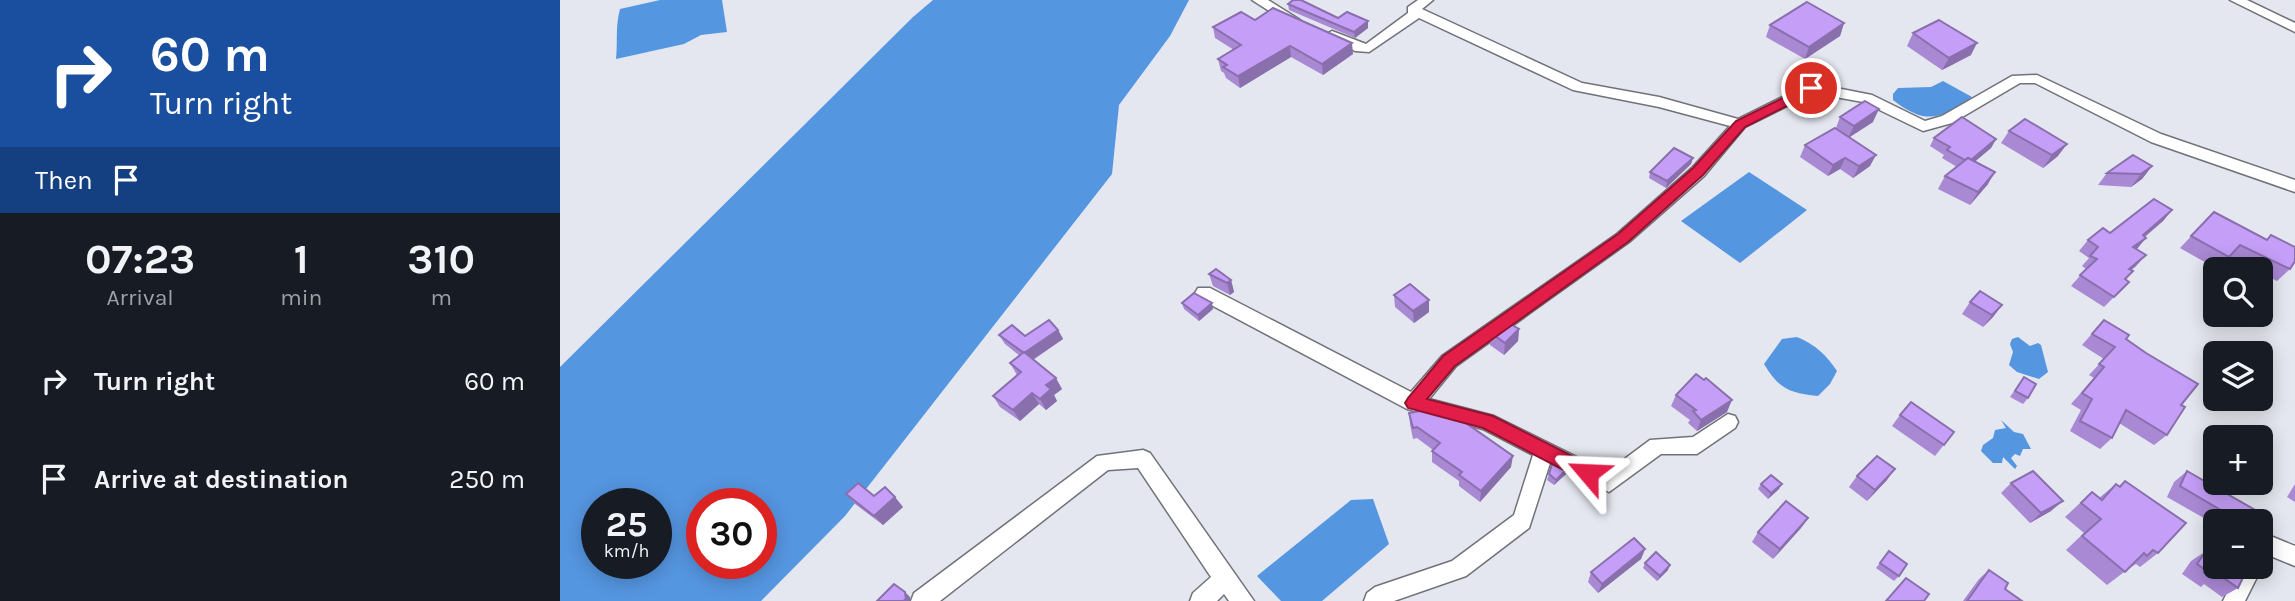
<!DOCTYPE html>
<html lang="en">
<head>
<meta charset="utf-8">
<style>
	:root { --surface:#171b24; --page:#20242c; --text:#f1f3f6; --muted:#9ea1a6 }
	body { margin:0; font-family:Karla,sans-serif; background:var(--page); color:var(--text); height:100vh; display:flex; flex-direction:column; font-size:26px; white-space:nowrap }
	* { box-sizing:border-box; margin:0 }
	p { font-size:23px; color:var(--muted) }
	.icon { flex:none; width:38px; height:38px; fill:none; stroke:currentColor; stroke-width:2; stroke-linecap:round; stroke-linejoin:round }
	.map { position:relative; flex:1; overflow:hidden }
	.panel { display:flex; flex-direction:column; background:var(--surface); width:560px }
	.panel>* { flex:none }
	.guide { background:#1a4fa0; color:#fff; overflow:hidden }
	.tools { position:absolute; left:1643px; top:257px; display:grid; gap:14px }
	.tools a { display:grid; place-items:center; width:70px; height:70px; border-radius:10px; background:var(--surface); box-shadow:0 4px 18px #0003; font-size:35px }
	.speed { position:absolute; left:21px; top:488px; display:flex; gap:14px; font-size:35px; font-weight:700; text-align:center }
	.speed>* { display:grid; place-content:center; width:91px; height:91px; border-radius:50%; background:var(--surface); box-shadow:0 4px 18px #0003; line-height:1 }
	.speed small { font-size:18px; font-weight:400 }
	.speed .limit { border:10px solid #d22; background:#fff; color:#111 }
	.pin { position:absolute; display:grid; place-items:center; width:60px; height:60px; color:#fff; margin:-30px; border:4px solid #fff; border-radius:50%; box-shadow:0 2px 7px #0007 }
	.me { position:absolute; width:77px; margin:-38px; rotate:296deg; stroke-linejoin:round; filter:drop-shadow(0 0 5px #0008) }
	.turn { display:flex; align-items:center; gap:24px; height:147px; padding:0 35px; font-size:32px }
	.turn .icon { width:91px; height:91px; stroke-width:2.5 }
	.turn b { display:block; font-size:49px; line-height:60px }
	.then { display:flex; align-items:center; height:66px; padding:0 35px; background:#0003; gap:14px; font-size:26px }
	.eta { display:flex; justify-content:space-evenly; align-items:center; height:119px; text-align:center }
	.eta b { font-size:42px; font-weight:700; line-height:49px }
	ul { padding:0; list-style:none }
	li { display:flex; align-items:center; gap:21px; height:98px; padding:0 35px }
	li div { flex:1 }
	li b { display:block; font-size:26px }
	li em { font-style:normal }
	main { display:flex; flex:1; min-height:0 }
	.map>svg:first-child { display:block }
</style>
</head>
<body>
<main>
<section class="panel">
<div class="guide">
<div class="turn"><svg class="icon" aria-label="right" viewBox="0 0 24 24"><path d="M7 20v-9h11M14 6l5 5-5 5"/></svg><div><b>60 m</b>Turn right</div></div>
<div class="then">Then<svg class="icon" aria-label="arrive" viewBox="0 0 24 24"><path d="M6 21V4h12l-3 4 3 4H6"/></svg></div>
</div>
<div class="eta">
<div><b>07:23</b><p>Arrival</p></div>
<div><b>1</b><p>min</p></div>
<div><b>310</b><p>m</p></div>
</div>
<ul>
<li><svg class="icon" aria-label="right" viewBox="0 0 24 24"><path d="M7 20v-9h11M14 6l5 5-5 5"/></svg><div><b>Turn right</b></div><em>60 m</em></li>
<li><svg class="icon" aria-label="arrive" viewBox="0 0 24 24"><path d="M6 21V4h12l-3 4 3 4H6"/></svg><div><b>Arrive at destination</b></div><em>250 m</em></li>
</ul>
</section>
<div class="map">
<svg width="1735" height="601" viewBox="0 0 1735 601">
	<rect width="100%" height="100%" fill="#e4e7ef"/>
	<g fill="#5596e1" fill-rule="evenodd">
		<path d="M100,0h62l5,32 -26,3 -17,9 -68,15c2,-19 -1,-31 4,-50z"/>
		<path d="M373,0h256l-19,36 -51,69 -7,69 -267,342 -84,85h-201v-234l353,-350zM37,504h59v60h-59zM142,504h59v60h-59z"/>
		<path d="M1383,81l29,16c-31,23 -47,28 -79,3v-6l5,-6 33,-1z"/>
		<path d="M1189,172l58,38 -67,53 -59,-42z"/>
		<path d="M1237,337c19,8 29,18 40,34l-7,13 -12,12c-29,-3 -39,-7 -54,-32l18,-25z"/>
		<path d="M1458,337l12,9 8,-3 3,2 7,27 -9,7 -22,-7 -8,-7 4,-13 -3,-8 2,-5z"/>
		<path d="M1441,420l13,12 9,2 8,15h-8l-3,7 -5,-2 -4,4 6,8 -2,3 -12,-12 -1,6h-9l-12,-12 2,-6 10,-7 2,-8 11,-2z"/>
		<path d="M813,499l16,45 -67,57h-41l-24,-25 94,-76z"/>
	</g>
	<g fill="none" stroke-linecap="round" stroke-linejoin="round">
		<g stroke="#707279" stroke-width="3">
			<g id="minor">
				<path d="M692,0h16l32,20 -7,4 -5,-1z"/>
				<path d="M858,0h15l-11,9 160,74 77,14 79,22 73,-36 61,12 53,26 17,-5 70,-40 25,-1 124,59 134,46v12l-144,-50 -116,-59h-15l-68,40 -29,8 -60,-29 -50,-9 -68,34 -41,49 -75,66 -173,124 -27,33 65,17 113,56 43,-32 43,-3 35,-23 7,2 3,6 -3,6 -38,26h-36l-52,38 -59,-29 -21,65 -63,48 -72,25h-30l3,-8 8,-6 77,-26 62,-46 19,-60 -50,-26 -76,-20 -209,-111 -3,-5 3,-5h12l201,104 31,-36 175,-122 75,-66 38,-42 -71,-19 -86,-17 -154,-72 -50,34 -14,-1 -30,-16 7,-4 34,13 42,-31v-6z"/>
				<path d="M1670,0h17l48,23v9z"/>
				<path d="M583,450l7,3 104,148h-25l-5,-7 -7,7h-27l3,-8 18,-16 -73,-109 -30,2 -168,131h-29l3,-8 183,-137z"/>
				<path d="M1713,537l22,9v20l-22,-9 -12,4v-20z"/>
				<path d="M1701,565l1,2 -17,34h-22l17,-34z"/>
			</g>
		</g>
		<use href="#minor" fill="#fff" fill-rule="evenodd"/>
	</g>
	<g fill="#a988d4">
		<path d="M728,4l50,14 30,10 -13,10 -66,-28z"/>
		<path d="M695,20l98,34 -30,21 -32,-18 -51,31 -14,-10 -2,-5 -3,-2 -3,-12 16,-9 -19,-12 -2,-11z"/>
		<path d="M1284,23l-4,13 -35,23 -39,-22 4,-12z"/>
		<path d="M1353,33l58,22 -29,15 -35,-24z"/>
		<path d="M1280,117l33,5 -23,15 20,29 -17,12 -13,-9 -12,7 -28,-19 5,-12 31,-17z"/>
		<path d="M1449,131l49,25 -15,12 -42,-25z"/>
		<path d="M1374,138l62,1 -5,9 -16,13 13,23 -18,21 -32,-16 7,-13 12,-9 -15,-9 2,-3 -14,-9z"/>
		<path d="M1133,158l-2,6 -25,24 -17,-10 1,-6z"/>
		<path d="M1592,166l-10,13 -11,8 -33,-2 9,-12z"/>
		<path d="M1612,210l-9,11 -18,16 -9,12v17l-5,4 -6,9 4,3 -25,25 -33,-21 15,-17 -4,-3 7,-8 -10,-7 9,-11z"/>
		<path d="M1654,212l52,28 5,-5 19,34 -13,12 -16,-8v-3h-8l-24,-13 -12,12 -37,-21z"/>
		<path d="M649,274l22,6 3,12 -4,3 -17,-9z"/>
		<path d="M834,295l35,17 -15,11 -19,-16z"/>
		<path d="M1410,302l32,3 -9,12 -10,10 -21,-13z"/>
		<path d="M622,303l31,6 -14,12 -15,-12z"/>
		<path d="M1544,320l22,19 55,66 -14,30 -13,10 -35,-22 -7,15 -12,11 -30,-18 11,-21 -10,-6 23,-26 -5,-3 15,-16 -22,-14z"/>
		<path d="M959,329l-1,12 -14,14 -14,-10 1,-12z"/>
		<path d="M498,330l5,9 -30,21 29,29 -8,6 3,6 -11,9 -7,-6 -19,17 -20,-14 -7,-11 24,-21 -7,-12 10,-7 -15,-12 -6,-9 26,1z"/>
		<path d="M1464,377l4,21 -5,6 -13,-7z"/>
		<path d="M1116,395l51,17 -30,19 -9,-8 2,-3 -19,-14z"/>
		<path d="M849,413l102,54 -31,35 -21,-16v-5l-27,-19v-11l1,-1 -16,-12 -4,1 -3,-15z"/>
		<path d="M1340,415l54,17 -19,24 -43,-30z"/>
		<path d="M1627,471l65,51h-36v3l-49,-28 7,-15z"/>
		<path d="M989,474h17l-12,11 -7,-5z"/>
		<path d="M1297,476l30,4 -20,21 -18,-14z"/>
		<path d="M1565,481l33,72 -18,14 -4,-3 -8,5 -21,16 -41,-35 18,-17 -19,-16 27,-25 7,6 17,-14 3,2z"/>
		<path d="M1451,483l40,28 -21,12 -29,-30z"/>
		<path d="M1201,484l18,5 -11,10 -10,-10z"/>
		<path d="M1735,484v18l-8,-5z"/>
		<path d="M286,494l57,13 -20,18 -28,-21z"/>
		<path d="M1248,518l-7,10 -28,31 -21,-17 6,-10z"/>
		<path d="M1085,549l-4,10 -43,34 -10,-11 3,-10z"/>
		<path d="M1329,551l10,25 -5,5 -18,-13z"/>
		<path d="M1646,551l32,37 -16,9 -18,-13 -3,3 -19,-13 9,-13z"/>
		<path d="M1085,563l23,7 -11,11 -14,-13z"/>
		<path d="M1429,570l16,19 17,12h-59l16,-22z"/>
	</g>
	<g fill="#8a6fad">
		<path d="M808,21v7l-13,10 -1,-6z"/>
		<path d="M1284,23l-4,13 -35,23 4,-12z"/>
		<path d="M792,43l1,11 -30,21 -1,-11z"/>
		<path d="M1417,43l-6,12 -29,15 7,-12z"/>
		<path d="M730,46l1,11 -51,31 -2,-12z"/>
		<path d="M1319,109l-6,13 -25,16 6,-12z"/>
		<path d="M1436,139l-5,9 -27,23 5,-9z"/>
		<path d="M1507,144l-9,12 -15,12 9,-13z"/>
		<path d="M1316,155l-6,11 -17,12 6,-12z"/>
		<path d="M1133,158l-2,6 -25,24 1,-7z"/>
		<path d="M1285,158l-5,11 -12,7 5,-11z"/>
		<path d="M1592,166l-10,13 -11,8 10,-13z"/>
		<path d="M1435,172l-7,12 -18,21 8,-13z"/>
		<path d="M1612,210l-9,11 -30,25 10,-11z"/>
		<path d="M1586,238l-9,11 -13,9 9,-11z"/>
		<path d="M1586,255l-10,11 -17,14 10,-11z"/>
		<path d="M671,280l3,12 -4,3 -3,-12z"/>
		<path d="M869,300v12l-15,11 -1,-12z"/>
		<path d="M652,303l1,6 -14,12 -1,-6z"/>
		<path d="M1442,305l-9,12 -10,10 9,-12z"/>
		<path d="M959,329l-1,12 -14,14 1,-12z"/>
		<path d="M498,330l5,9 -34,23 -5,-9z"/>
		<path d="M496,378l6,11 -8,6 3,6 -11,9 -6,-11 6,-14z"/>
		<path d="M472,393l7,11 -19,17 -7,-11z"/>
		<path d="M1172,400l-5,12 -30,19 4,-11z"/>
		<path d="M953,456l-2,11 -31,35 1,-11z"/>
		<path d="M1007,469l-1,5 -12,11 2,-5z"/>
		<path d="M1335,469l-8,11 -20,21 8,-11z"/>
		<path d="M1222,484l-3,5 -11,10 3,-6z"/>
		<path d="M335,497l8,10 -20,18 -9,-9z"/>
		<path d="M1503,501l-12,10 -21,12 11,-10z"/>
		<path d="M1248,518l-7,10 -28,31 7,-10z"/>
		<path d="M1085,549l-4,10 -43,34 4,-9z"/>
		<path d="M1110,565l-2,5 -11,11 3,-5z"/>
		<path d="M345,592l5,5v4h-7z"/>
	</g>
	<g fill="#c59ef7" stroke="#8a6fad" stroke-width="2">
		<path d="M733,0h8l37,18 9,-6 21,9 -14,11 -66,-28z"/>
		<path d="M1247,2l37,21 -35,24 -39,-22z"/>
		<path d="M713,8l79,35 -30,21 -32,-18 -52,30 -15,-9 4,-2 -9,-6 23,-14 -28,-18 28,-15 14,8z"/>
		<path d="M1379,20l38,23 -28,15 -36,-25z"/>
		<path d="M1305,101l14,8 -25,17 -14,-9z"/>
		<path d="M1402,117l34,22 -25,21 -3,-2 -3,2 -18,-10 3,-3 -16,-9z"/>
		<path d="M1465,119l42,25 -15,11 -43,-24z"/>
		<path d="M1275,128l41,27 -17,11 -14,-8 -12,7 -28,-20z"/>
		<path d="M1114,148l19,10 -26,23 -17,-9z"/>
		<path d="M1573,155l19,11 -11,8 -34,-1z"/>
		<path d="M1408,158l27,14 -17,20 -33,-16z"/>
		<path d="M1594,199l18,11 -29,25 3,3 -13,9 13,8 -17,14 4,2 -8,8 4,3 -15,15 -34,-22 17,-16 -7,-3 8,-9 -10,-7 15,-12 7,5z"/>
		<path d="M1654,212l53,28 4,-5 24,12v14l-5,8 -50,-24 -11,12 -38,-21z"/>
		<path d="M656,269l15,11 -4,3 -18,-9z"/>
		<path d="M850,284l19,16 -16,11 -19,-16z"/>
		<path d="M1420,291l22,14 -10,10 -22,-13z"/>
		<path d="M634,293l18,10 -14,12 -16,-12z"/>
		<path d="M489,320l9,10 -34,23 -25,-18 13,-10 13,11z"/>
		<path d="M1544,320l25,15 -3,4 20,14 52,31 -17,21 4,2 -18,28 -41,-25 -14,28 -32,-17 12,-22 -10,-6 22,-26 -5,-3 16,-17 -23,-13z"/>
		<path d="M947,322l12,7 -14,14 -14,-10z"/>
		<path d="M464,352l32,26 -10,7 5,4 -11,10 -8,-6 -19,17 -20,-14 28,-24 -11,-9z"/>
		<path d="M1136,374l8,6 2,-2 26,22 -31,20 -8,-9 3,-1 -20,-15z"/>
		<path d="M1464,377l12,7 -8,14 -13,-7z"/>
		<path d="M1351,402l43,30 -10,13 -44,-30z"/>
		<path d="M877,408l13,4 63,44 -32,35 -22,-16 3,-3 -30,-21 8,-8 -23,-16 -4,1 -4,-15z"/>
		<path d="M1317,456l18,13 -20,21 -18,-14z"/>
		<path d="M993,461l14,8 -11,11 -7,-6z"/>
		<path d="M1473,471l30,30 -22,12 -30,-30z"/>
		<path d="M1627,471l70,40 -5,11h-11l-61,-36z"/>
		<path d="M1211,475l11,9 -11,9 -10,-9z"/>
		<path d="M1565,481l61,42 -28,30 -5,-3 -6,6 -3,-3 -19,19 -43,-36 19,-17 -20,-16 11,-11 10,8 14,-16 4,3z"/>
		<path d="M298,483l16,13 11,-9 10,10 -21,19 -28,-22z"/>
		<path d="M1226,501l22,17 -28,31 -22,-17z"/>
		<path d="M1074,538l11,11 -43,35 -11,-12z"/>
		<path d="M1329,551l18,13 -8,12 -19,-13z"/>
		<path d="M1646,551l10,6v10h32l-10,21 -20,-14 -2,3 -19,-13z"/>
		<path d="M1096,552l14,13 -10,11 -15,-13z"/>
		<path d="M1429,570l19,13 -3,6 17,12h-55z"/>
		<path d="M1346,578l23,16 -5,7h-38z"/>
		<path d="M334,584l11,8 1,7 -3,2h-26z"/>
	</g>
	<path fill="#e11d48" stroke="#92132f" stroke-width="2" d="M1251,84l7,4 -2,3 -71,36 -42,48 -75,67 -173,124 -28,33 66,17 101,51 3,6 -3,6 -6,2 -7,-2 -98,-51 -75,-20 -3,-5 3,-5 35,-42 175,-122 75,-66 43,-47z"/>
</svg>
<div class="tools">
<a><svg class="icon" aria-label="search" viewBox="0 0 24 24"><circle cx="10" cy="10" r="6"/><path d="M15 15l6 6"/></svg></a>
<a><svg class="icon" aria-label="layers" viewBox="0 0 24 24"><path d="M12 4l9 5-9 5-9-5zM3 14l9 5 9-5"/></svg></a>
<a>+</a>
<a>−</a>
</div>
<div class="speed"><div>25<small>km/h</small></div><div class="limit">30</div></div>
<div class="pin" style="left:1251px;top:88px;background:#d93025"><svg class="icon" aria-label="arrive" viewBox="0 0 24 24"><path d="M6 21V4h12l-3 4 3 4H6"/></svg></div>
<svg class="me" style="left:1028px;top:473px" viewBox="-20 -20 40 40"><path d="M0-17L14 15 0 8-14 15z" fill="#e11d48" stroke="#fff" stroke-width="4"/></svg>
</div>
</main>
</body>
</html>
